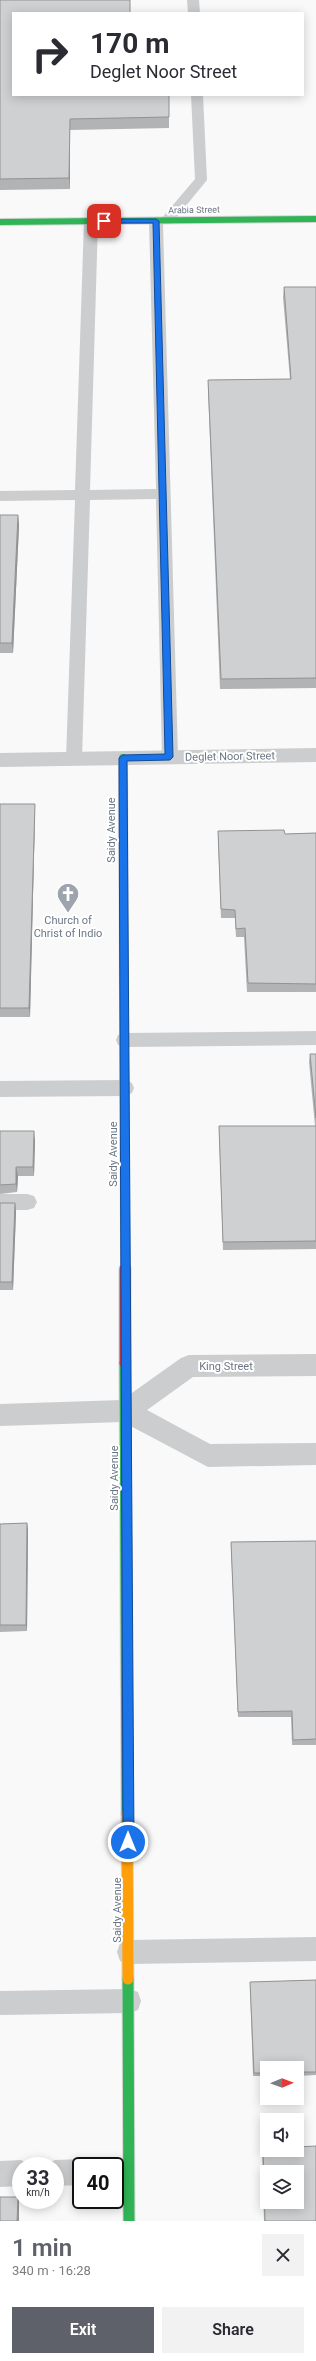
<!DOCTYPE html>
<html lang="en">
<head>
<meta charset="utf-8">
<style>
	:root { --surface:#fff; --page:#f2f2f3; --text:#2b2b33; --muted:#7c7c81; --accent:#5e616a }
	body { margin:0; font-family:Roboto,sans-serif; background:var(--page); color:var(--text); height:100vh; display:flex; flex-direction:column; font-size:15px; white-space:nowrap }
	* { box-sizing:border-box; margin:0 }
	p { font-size:13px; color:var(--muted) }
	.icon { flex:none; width:22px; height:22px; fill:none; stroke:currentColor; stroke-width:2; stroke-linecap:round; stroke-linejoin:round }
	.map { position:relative; height:2221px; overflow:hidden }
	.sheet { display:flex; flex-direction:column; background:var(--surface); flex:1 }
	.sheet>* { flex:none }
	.guide { position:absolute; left:12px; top:12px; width:292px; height:84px; border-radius:0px; box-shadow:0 2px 10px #0003; background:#fff; color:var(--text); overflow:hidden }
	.needle { width:26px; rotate:89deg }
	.controls { position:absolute; left:260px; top:2061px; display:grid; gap:8px }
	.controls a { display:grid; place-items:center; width:44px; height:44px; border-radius:0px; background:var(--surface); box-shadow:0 2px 10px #0003; font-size:20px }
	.speed { position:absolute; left:12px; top:2157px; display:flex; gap:8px; font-size:20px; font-weight:700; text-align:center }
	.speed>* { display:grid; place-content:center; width:52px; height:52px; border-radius:50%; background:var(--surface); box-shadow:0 2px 10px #0003; line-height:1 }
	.speed small { font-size:10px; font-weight:400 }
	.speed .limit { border:2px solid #111; border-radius:6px; background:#fff; color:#111 }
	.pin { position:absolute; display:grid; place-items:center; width:34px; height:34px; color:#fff; margin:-17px; border-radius:8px; box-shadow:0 2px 6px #0006 }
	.me { position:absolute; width:44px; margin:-22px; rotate:0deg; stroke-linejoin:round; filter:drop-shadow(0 0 3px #0008) }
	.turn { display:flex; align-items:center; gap:14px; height:84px; padding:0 12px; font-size:18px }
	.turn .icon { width:52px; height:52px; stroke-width:2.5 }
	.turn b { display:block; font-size:28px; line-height:34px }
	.round { display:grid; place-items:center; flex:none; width:42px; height:42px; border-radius:0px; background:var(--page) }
	.headline { display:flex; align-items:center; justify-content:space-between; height:68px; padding:0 12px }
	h1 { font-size:24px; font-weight:600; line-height:30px; color:var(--accent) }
	.cta { display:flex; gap:8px; margin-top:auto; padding:8px 12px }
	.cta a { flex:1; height:46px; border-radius:0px; background:var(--accent); color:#fff; font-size:16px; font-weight:600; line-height:46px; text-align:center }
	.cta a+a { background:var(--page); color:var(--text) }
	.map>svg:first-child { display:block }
</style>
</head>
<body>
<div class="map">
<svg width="316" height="2221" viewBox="0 0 316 2221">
	<rect width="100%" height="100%" fill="#f9f9f9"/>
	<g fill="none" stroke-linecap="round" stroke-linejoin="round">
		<g stroke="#d6d6d7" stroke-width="8">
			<path id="fast-far2" d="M0,222l316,-3"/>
		</g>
		<g stroke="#d6d6d7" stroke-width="10">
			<path id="fast-far1" d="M123,758l2,484"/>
		</g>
		<g stroke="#d6d6d7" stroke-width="13">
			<g id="fast">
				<path d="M125,1363l2,451"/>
				<path d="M128,1979l1,242"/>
			</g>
		</g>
		<g stroke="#d6d6d7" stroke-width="13">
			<path id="slow" d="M127,1814l1,165"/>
		</g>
		<g stroke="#d6d6d7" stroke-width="10">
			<path id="jam-far1" d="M125,1242v28"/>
		</g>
		<g stroke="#d6d6d7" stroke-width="13">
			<path id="jam" d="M125,1269v94"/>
		</g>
		<g fill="#cccdce" fill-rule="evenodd">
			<path d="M187,0h12l1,13h-12z"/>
			<path d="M191,95h12l4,85 -36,44h-8l15,533 -2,4 -6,2 -6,-2 -2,-4 -6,-258 -66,1 -8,259 -2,4 -6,2 -6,-2 -2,-4 9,-259 -75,1v-10l75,-1 9,-269 7,-4 7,4 -8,269 66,-1 -7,-268 7,-4 5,2 34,-40z"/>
			<path d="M316,1031v14l-191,2 -7,-2 -2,-5 2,-5 7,-2z"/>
			<path d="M125,1080l7,3 2,5 -2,5 -7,3 -125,1v-16z"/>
			<path d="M0,1194h27l7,2 3,6 -3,6 -7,2h-27z"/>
			<path d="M316,1937v24l-187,3 -9,-3 -3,-9 3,-9 9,-3z"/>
			<path d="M129,1989l9,3 3,9 -3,9 -9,3 -129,2v-24z"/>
			<path d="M81,2159l9,4 2,3h-11v19l-26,1v-20h-10l1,-2 9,-4z"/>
			<path d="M21,2160l10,6h-10v20l-21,1v-26z"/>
		</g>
		<g fill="#cccdce" fill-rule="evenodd">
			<path d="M316,748v14l-316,5v-14z"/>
			<path d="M316,1354v22l-123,1 -46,33 63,34 106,-1v22l-108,2 -85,-45 -123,4v-22l122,-4 59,-42 8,-3z"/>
		</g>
		<use href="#fast-far2" stroke="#30b455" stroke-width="6"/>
		<use href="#fast-far1" stroke="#30b455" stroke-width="8"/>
		<use href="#fast" stroke="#30b455" stroke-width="11"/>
		<use href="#slow" stroke="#ff9f0a" stroke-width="11"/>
		<use href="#jam-far1" stroke="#e5322d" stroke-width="8"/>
		<use href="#jam" stroke="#e5322d" stroke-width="11"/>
	</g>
	<g fill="#b2b3b5">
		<path d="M0,0l13,13 156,104v11l-99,2v59l-70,1z"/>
		<path d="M284,287h32v401l-96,1 -12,-299v-10l82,-1 -7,-82z"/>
		<path d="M0,515h18l1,11 -6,127h-13z"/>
		<path d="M0,804l35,10 -5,203h-30z"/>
		<path d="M218,831l67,3 31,-1v159h-69l-3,-55h-8l-1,-19h-14l-3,-79z"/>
		<path d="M310,1054h6v195l-93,1 -4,-116v-8h96l-6,-64z"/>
		<path d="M0,1131l35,9 -1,36h-16l-1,16 -17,2z"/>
		<path d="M0,1203h15l1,9 -3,78h-13z"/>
		<path d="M27,1523l1,7 -1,101 -27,1v-108z"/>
		<path d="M316,1541v204h-24l-1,-28h-53l-7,-168v-7z"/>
		<path d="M316,1980v95l-19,1v-8h-30v8h-14l-3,-90v-4z"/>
		<path d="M263,2147l53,74h-52l-2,-72z"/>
	</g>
	<g fill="#919293">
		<path d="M70,119v70l-1,-11z"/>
		<path d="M18,515l1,11 -6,127 -1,-10z"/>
		<path d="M35,804v10l-5,203 -1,-9z"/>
		<path d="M34,1131l1,9 -1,36 -1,-9z"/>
		<path d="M16,1167l2,9 -1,16 -1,-8z"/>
		<path d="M15,1203l1,9 -3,78 -1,-8z"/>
		<path d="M27,1523l1,7 -1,101 -1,-6z"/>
		<path d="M18,2197l1,2v22h-2z"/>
	</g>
	<g fill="#cfd0d2" stroke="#919293" fill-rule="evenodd">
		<path d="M0,0h130v13h-117v82h156v22l-99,2 -1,59 -69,1z"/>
		<path d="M284,287h32v391l-95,1 -13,-299 83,-1z"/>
		<path d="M0,515h18l-6,128h-12z"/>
		<path d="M0,804h35l-6,204h-29z"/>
		<path d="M284,830l1,4 31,-1v151l-68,-1 -3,-55 -9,1 -1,-19 -14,-1 -3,-78z"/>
		<path d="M310,1054h6v64z"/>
		<path d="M219,1126h97v115l-93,1z"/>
		<path d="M0,1131h34l-1,36h-17v17l-16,1z"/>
		<path d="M0,1203h15l-3,79h-12z"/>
		<path d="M27,1523l-1,102h-26v-101z"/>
		<path d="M316,1541v198l-23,1 -1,-29 -54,1 -7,-170z"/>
		<path d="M316,1980v92h-19v-4h-30v5h-13l-4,-91z"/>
		<path d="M316,2146v75h-51l-2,-74h4v3h30v-3zM267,2172h30v30h-30z"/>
		<path d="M0,2197h18l-1,24h-17z"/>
	</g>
	<path fill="#1a73e8" stroke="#114b97" d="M156,219l3,2 14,536 -3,3 -43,1 7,1081 -1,4 -5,2 -4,-2 -1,-4 -4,-1084 4,-3 42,-1 -12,-531h-49l-3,-2 3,-2z"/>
	<defs>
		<g id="church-pin" transform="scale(1.15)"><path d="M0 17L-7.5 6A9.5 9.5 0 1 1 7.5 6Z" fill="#9da4ae" stroke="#fff"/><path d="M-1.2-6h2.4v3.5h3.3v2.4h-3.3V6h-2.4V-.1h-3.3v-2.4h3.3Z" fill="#fff"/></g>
	</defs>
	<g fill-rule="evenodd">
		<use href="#church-pin" x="68" y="894"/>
	</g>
	<g text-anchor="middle" stroke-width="4" stroke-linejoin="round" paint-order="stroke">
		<g font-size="9" fill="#6b7786" stroke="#fff">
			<text transform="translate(194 210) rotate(-1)" y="3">Arabia Street</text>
		</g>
		<g font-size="11" fill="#6b7786" stroke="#fff">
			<text transform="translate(230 756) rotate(-1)" y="4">Deglet Noor Street</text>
			<text transform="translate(111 830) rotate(-90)" y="4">Saidy Avenue</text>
			<text transform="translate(113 1154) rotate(-90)" y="4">Saidy Avenue</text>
			<text x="226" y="1370">King Street</text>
			<text transform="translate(114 1478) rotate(-90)" y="4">Saidy Avenue</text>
			<text transform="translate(117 1910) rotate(-90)" y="4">Saidy Avenue</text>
		</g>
		<g font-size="11" fill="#6b7786" stroke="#fff">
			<text x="68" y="924">Church of<tspan x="68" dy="13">Christ of Indio</tspan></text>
		</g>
	</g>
</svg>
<div class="controls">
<a><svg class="needle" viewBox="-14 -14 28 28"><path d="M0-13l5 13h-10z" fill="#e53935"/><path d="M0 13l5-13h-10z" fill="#7c7c81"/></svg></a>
<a><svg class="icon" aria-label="sound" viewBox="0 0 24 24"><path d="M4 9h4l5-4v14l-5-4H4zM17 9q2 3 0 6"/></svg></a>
<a><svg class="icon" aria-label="layers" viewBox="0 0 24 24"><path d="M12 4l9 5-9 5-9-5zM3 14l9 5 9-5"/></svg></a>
</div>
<div class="speed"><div>33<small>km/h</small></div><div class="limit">40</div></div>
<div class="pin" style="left:104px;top:221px;background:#d93025"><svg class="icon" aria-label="arrive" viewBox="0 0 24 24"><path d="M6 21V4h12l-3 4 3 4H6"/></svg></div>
<svg class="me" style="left:128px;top:1842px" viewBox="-20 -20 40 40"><circle r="17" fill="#1a73e8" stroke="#fff" stroke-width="3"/><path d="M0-11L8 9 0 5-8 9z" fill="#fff"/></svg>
<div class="guide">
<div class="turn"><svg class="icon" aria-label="right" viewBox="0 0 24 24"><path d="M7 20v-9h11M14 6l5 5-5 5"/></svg><div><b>170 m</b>Deglet Noor Street</div></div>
</div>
</div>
<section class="sheet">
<div class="headline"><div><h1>1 min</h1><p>340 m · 16:28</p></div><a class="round"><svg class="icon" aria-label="close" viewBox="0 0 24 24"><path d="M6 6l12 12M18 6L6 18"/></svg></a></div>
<div class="cta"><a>Exit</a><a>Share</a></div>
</section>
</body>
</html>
